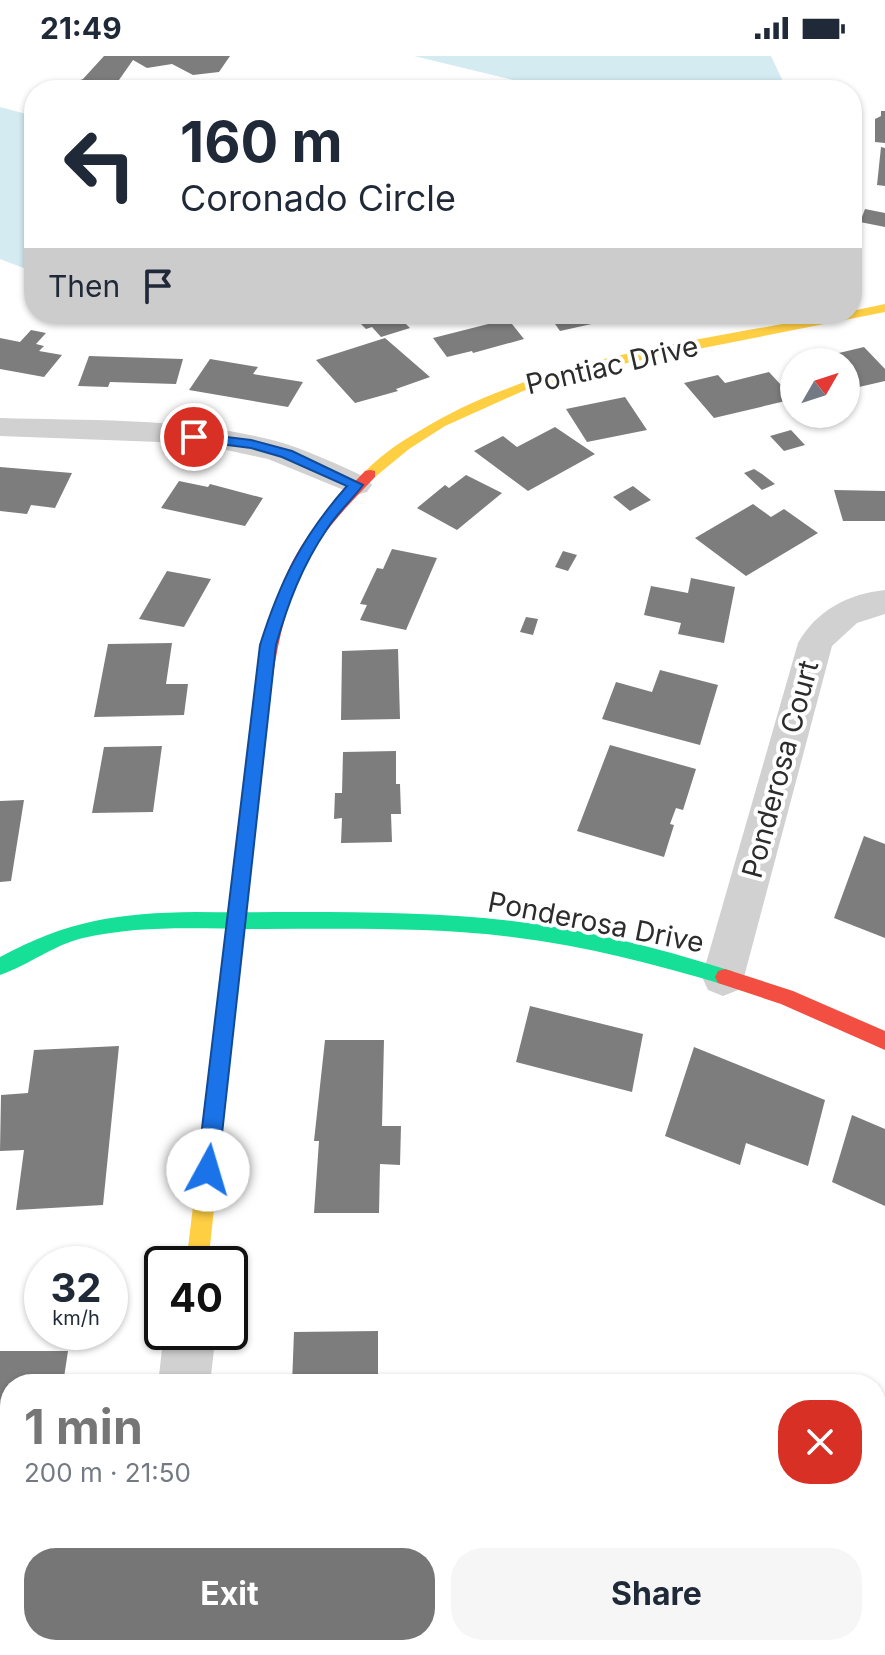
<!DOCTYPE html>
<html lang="en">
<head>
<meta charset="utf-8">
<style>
	:root { --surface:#fff; --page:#f6f6f7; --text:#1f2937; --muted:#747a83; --accent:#767676 }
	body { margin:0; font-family:Inter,sans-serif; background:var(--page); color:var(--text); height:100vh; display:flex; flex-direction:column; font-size:30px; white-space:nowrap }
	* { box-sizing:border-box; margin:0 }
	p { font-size:26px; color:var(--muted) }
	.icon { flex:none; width:44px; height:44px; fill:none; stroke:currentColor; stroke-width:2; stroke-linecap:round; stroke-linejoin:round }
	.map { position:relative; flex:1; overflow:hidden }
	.panel { position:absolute; left:0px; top:1318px; width:886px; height:282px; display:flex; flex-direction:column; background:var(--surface); border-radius:32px 32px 0 0; box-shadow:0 2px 6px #0004 }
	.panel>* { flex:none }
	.top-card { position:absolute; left:24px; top:24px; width:838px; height:244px; border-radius:32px; box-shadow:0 2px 6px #0004; background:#fff; color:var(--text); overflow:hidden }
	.needle { width:52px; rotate:51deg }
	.buttons { position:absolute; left:780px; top:292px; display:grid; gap:16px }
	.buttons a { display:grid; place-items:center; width:80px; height:80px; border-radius:50%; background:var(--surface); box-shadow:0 2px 6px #0004; font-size:40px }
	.speed { position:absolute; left:24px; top:1190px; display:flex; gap:16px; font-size:40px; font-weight:700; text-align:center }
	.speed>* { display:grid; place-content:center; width:104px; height:104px; border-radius:50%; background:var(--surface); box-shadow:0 2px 6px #0004; line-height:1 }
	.speed small { font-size:20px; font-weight:400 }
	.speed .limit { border:4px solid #111; border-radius:12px; background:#fff; color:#111 }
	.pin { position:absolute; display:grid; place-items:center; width:68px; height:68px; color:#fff; margin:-34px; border:4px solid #fff; border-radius:50%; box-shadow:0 2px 8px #0007 }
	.me { position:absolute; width:88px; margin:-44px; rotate:6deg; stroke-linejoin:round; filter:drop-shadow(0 0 6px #0008) }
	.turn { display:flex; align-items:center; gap:28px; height:168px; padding:0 24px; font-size:36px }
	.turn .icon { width:104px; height:104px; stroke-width:2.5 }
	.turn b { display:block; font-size:56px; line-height:68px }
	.then { display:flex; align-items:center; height:76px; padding:0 24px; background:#0003; gap:16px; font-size:30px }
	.round { display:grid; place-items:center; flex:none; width:84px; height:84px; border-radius:32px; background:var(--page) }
	.headline { display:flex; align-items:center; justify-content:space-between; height:136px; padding:0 24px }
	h1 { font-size:48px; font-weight:700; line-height:60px; color:var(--accent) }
	.primary-button { display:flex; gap:16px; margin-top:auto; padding:16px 24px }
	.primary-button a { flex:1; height:92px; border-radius:32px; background:var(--accent); color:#fff; font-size:32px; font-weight:700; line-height:92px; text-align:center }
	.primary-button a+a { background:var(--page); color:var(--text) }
	.status { display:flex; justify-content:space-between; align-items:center; height:56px; padding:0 40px; background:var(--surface); direction:ltr }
	.status svg { height:22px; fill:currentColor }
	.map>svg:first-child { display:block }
</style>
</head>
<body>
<div class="status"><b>21:49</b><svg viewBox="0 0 49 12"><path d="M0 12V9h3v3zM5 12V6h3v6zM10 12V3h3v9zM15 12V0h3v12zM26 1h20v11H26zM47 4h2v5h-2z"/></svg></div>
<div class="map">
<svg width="885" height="1599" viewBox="0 0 885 1599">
	<rect width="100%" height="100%" fill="#fff"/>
	<g fill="#d4ebf2">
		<path d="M414,0h357l16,34h-232z"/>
		<path d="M0,51l34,9v156l-34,-13z"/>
	</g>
	<g fill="#7d7d7d">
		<path d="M104,0h126l-11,16 -26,3 -21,-11 -25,4 -14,-8 -21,30h-45v-5l16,-6z"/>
		<path d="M881,55h4v32l-10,-1v-23l6,-3z"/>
		<path d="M881,91l4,1v38l-8,-1z"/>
		<path d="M865,153l20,4v14l-25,-5z"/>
		<path d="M370,258h26l14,14 -29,9 -9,-10 -6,2 -10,-10z"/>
		<path d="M548,258h84v1l-72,16z"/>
		<path d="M508,263l16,20 -51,14 -1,-2 -25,6 -14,-19z"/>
		<path d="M31,274l15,3 -10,11 8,2 -5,5 23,4 -18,22 -44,-8v-31l20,4z"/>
		<path d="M385,282l45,39 -34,12 2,2 -43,12 -39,-43z"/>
		<path d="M864,291l21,22v12l-39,9v-28h-45z"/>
		<path d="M89,300l94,3 -7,25 -66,-2 -2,5 -30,-1z"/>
		<path d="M210,303l48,8 -5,7 50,8 -15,25 -99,-17z"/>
		<path d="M769,316l25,27 -80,19 -30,-35 34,-8 7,8z"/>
		<path d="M625,341l22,33 -60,12 -21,-33z"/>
		<path d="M555,371l40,27 -67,37 -54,-40 29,-15 14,11z"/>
		<path d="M791,374l14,15 -21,6 -14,-15z"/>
		<path d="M0,411l72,6 -17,35 -24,-3 -4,9 -27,-3z"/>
		<path d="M754,413l8,5 13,10 -13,6 -18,-17z"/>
		<path d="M466,419l36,18 -45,37 -40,-22 28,-23 4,3z"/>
		<path d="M179,425l29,6 2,-3 53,14 -18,28 -84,-18z"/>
		<path d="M633,430l18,14 -21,11 -17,-14z"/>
		<path d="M834,434l51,1v30h-42z"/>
		<path d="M753,448l18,13 13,-8 34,24 -72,43 -51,-38z"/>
		<path d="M392,493l45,9 -31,72 -46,-10 7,-15 -7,-1 17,-36 6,1z"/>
		<path d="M563,495l14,4 -9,16 -13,-4z"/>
		<path d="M167,515l44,8 -27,48 -45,-8z"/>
		<path d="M691,522l44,9 -11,56 -46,-9 3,-11 -37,-8 7,-29 37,7z"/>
		<path d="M526,561l12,2 -5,16 -13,-3z"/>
		<path d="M172,587l-6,41h22l-4,31 -90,2 14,-73z"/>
		<path d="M398,593l2,70 -59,1 1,-69z"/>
		<path d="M660,614l58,15 -18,60 -98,-26 14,-37 36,10z"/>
		<path d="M610,689l86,24 -13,41 -7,-2 -6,16 4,1 -10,32 -87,-26z"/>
		<path d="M162,690l-9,66 -61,1 12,-66z"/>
		<path d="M396,695v33h4l1,30h-10l1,28 -51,1 1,-25 -8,1 1,-26h7l1,-41z"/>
		<path d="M24,744l-13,81 -11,1v-81z"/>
		<path d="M864,780l21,8v94l-51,-20z"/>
		<path d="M530,950l113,28 -11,58 -116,-30z"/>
		<path d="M325,984h59l-2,86h19l-1,39 -20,-1 -1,49h-65l5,-72h-5z"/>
		<path d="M119,990l-16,159 -87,5 8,-60 -24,1 1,-56 27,-2 6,-43z"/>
		<path d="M694,991l131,53 -17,66 -62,-23 -6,22 -75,-29z"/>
		<path d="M852,1059l33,14v77l-53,-24z"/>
		<path d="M378,1275v53h-86l2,-52z"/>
		<path d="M0,1295h68l-5,33h-53v114h-10z"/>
		<path d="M0,1512h10v78h17l-2,9h-25z"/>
		<path d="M776,1590h68l-3,9h-51z"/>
	</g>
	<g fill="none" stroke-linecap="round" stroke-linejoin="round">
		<g fill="#d1d1d1" fill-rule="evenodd">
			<path d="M0,362c92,3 186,-1 276,23 31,9 61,23 91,37l5,7 -5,7 -11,3 -88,-36 -46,-10 -63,-7 -159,-6z"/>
			<path d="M885,534v24l-28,9 -25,23 -88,331 -6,13 -15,6 -15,-6 -6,-13 96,-334c19,-33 50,-49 87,-53z"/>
			<path d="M164,1276h52l-6,52h-52z"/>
			<path d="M126,1590h58l-1,9h-58z"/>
		</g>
		<path fill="#16e098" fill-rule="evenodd" d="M196,856c105,1 211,-3 316,9 72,8 143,26 213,48l7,2 3,6 -3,6 -7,2c-70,-21 -140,-39 -213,-48 -82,-10 -165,-8 -248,-8 -60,0 -122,-5 -181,9 -30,7 -54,27 -83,37v-18c69,-37 118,-44 196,-45z"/>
		<g fill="#ffcf43" fill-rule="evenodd">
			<path d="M885,248v8l-283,56 -79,23 -78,35 -36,23 -34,28 -5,1 -7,-4c14,-16 34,-30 53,-41 118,-75 284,-92 420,-119h16v-3z"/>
			<path d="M255,698l8,7 -55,503h-22l61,-503z"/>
		</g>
		<g fill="#f24e42" fill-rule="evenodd">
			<path d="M370,414l5,1v6c-20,21 -40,41 -56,65 -43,65 -48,144 -56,219l-8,7 -6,-2 -2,-5c9,-77 15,-159 61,-225 17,-24 37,-44 57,-65z"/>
			<path d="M725,913l68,22 92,40v19l-104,-46 -63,-21 -3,-6 3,-6z"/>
		</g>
	</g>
	<path fill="#1a73e8" stroke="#114b97" stroke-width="2" d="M194,377l57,7 41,11 71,34c-11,15 -26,28 -36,44 -25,37 -39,74 -51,116l-58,525 -3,8 -7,3 -8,-3 -3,-8 63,-525c20,-64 42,-108 87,-159l-65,-29 -31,-9 -62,-8v-6z"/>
	<g text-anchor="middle" stroke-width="8" stroke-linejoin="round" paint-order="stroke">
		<g font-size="28" fill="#2c2c2c" stroke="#fff">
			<text transform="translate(612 309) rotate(-13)" y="10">Pontiac Drive</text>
			<text transform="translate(780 713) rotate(-75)" y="10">Ponderosa Court</text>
			<text transform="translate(596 866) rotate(11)" y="10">Ponderosa Drive</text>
		</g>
	</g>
</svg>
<div class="buttons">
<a><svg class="needle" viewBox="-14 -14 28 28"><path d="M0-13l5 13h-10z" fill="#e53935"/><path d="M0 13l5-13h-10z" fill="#747a83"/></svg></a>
</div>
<div class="speed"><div>32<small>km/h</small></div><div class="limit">40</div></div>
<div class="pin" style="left:194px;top:381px;background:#d93025"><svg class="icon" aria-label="arrive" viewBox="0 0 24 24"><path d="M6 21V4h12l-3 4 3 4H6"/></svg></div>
<svg class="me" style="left:208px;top:1114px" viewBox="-20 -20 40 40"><circle r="19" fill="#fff"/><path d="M0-13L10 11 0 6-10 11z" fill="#1a73e8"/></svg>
<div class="top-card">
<div class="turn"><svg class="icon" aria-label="left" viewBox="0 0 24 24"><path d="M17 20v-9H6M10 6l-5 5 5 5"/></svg><div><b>160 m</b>Coronado Circle</div></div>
<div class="then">Then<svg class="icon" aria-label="arrive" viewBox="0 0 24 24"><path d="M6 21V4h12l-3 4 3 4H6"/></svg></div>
</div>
<section class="panel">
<div class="headline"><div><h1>1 min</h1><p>200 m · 21:50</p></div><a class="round" style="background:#d93025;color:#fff"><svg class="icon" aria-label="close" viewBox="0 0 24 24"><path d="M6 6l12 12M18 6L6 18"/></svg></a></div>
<div class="primary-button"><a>Exit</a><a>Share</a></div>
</section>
</div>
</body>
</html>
